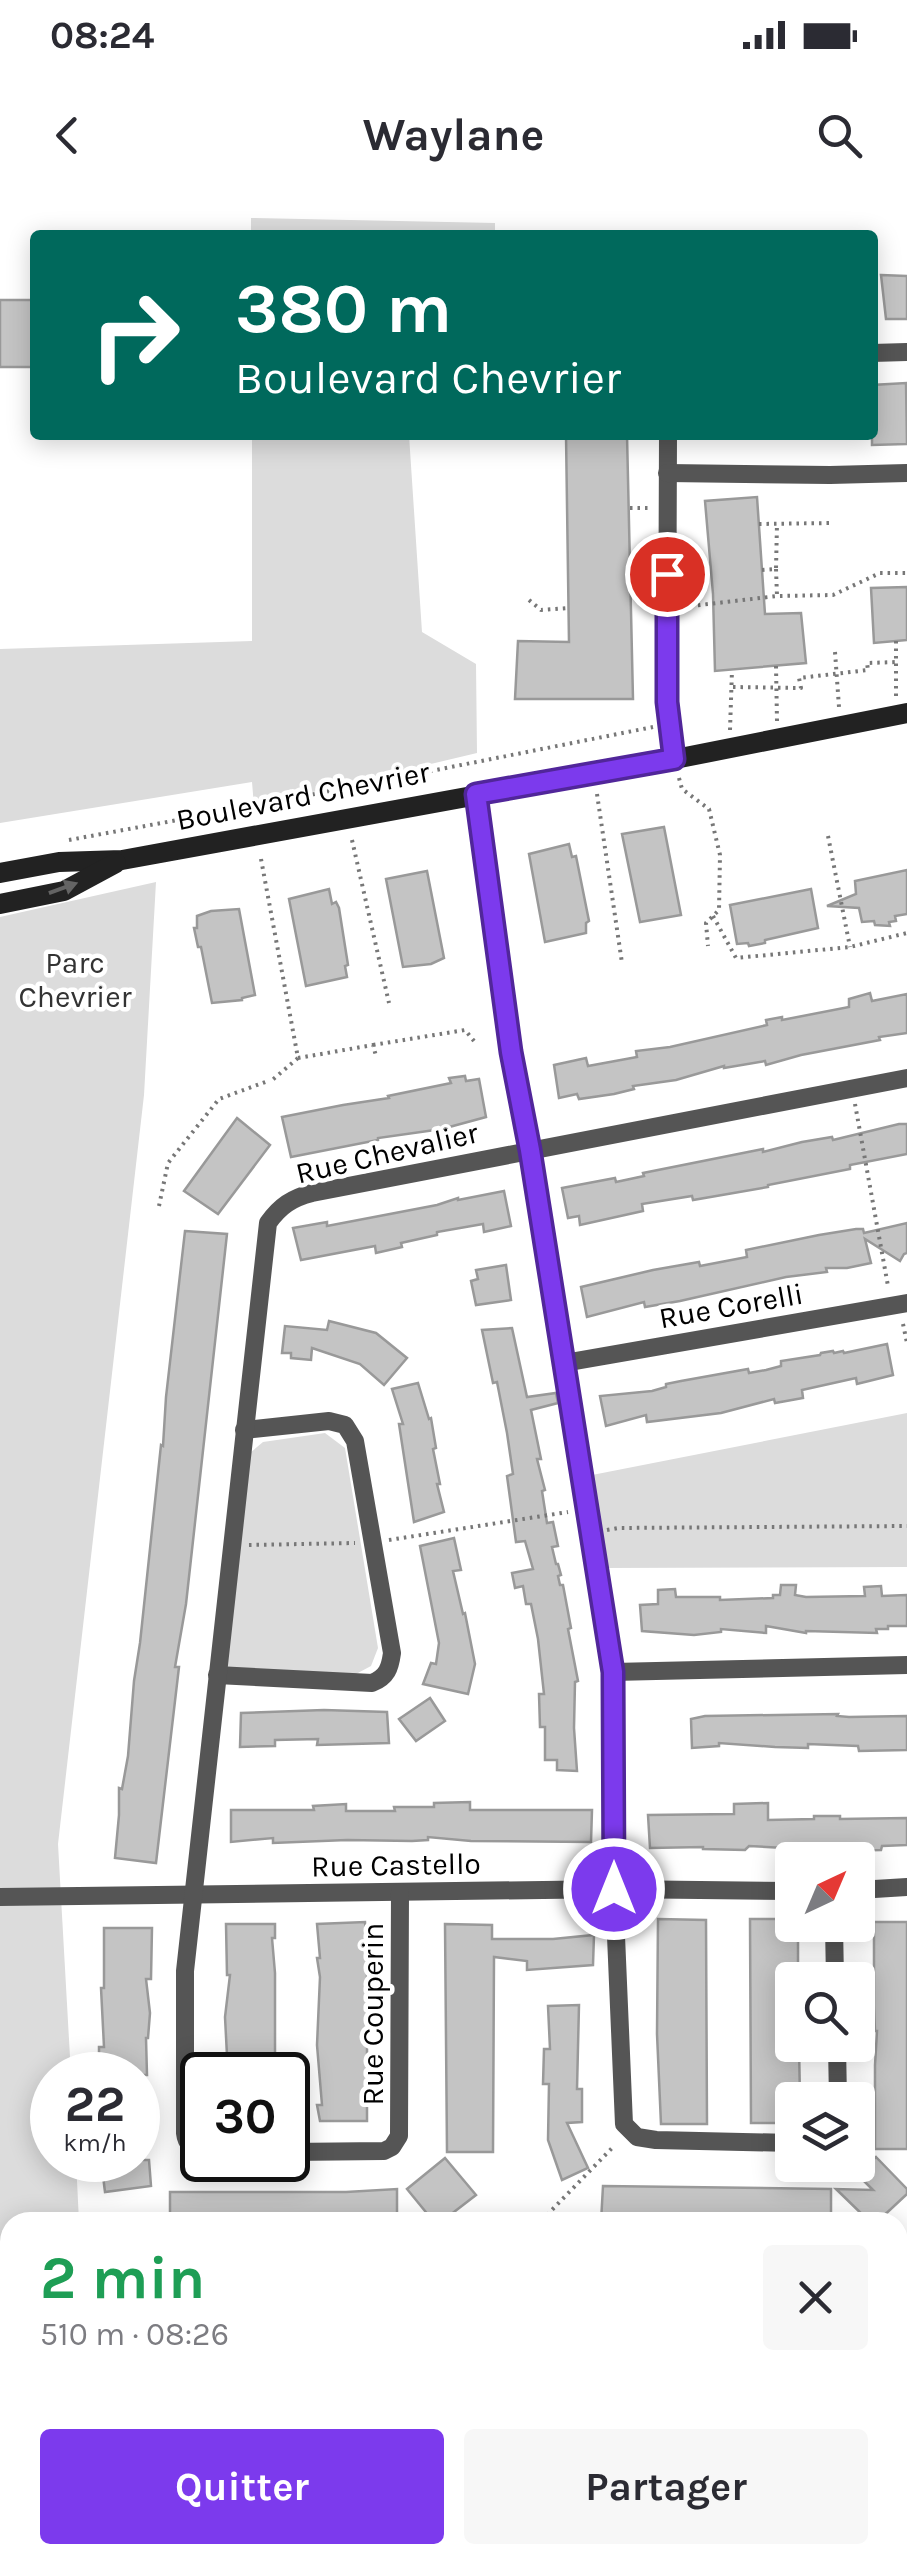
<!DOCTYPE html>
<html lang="fr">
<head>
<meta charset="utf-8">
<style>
	:root { --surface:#fff; --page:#f7f7f7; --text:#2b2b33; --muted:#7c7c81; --accent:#7c3aed }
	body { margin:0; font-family:Karla,sans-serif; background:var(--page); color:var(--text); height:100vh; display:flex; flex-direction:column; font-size:38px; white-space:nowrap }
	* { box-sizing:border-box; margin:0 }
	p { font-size:32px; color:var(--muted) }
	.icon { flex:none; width:55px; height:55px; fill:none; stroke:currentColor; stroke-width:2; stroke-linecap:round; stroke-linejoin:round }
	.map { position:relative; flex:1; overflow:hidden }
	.sheet { position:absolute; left:0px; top:2012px; width:908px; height:352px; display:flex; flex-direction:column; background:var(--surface); border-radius:30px 30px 0 0; box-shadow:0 5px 25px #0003 }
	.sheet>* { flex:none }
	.top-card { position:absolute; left:30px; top:30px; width:848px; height:210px; border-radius:10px; box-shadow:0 5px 25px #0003; background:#00695c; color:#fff; overflow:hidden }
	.needle { width:65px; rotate:44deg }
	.buttons { position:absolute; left:775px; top:1642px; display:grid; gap:20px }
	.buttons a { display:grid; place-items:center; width:100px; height:100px; border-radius:10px; background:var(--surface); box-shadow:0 5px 25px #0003; font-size:50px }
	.speed { position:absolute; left:30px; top:1852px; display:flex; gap:20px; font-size:50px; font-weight:700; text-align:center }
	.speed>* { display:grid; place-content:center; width:130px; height:130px; border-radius:50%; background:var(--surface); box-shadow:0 5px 25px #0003; line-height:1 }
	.speed small { font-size:25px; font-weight:400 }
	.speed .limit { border:5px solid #111; border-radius:15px; background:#fff; color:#111 }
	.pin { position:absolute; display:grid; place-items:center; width:85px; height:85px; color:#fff; margin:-42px; border:5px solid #fff; border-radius:50%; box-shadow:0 2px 10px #0007 }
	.me { position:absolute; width:110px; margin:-55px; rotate:0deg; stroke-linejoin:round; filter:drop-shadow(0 0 8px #0008) }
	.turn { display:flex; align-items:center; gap:35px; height:210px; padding:0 40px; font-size:45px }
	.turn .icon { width:130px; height:130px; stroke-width:2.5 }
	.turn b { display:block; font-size:70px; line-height:85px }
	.round { display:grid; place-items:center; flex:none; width:105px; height:105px; border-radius:10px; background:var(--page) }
	.headline { display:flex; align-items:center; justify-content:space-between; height:170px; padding:0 40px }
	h1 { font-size:60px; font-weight:700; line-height:75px; color:#1e9e55 }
	.button { display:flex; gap:20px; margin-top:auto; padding:20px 40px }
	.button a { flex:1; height:115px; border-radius:10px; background:var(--accent); color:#fff; font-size:40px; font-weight:700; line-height:115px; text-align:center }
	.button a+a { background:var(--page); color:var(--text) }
	.status { display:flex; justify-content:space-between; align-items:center; height:70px; padding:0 50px; background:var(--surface); direction:ltr }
	.status svg { height:28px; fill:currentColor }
	header { display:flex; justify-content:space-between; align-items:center; height:130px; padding:0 40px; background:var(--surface); font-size:45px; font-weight:700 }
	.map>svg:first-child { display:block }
</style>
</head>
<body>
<div class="status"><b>08:24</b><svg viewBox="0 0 49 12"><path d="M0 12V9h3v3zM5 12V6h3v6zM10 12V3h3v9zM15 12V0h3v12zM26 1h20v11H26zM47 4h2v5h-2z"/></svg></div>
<header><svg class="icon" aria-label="back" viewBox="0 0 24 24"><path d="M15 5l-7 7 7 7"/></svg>Waylane<svg class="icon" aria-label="search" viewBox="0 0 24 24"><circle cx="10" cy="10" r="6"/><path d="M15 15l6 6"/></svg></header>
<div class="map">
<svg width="907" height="2363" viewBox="0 0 907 2363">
	<rect width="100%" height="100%" fill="#fff"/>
	<g fill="#dcdcdc">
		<path d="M251,18l244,5v12h-244z"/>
		<path d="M252,235h157l13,197 54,32 1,89 -223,53 -2,-24 -252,41v-174l252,-8z"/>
		<path d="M156,682l-12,213 -86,749 13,231h-19v85h24l3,62h-69v25l-10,-2v-1328z"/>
		<path d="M907,1213v154l-305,1 -15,-92z"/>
		<path d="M325,1233l20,15 33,200 -7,18 -15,8 -134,-4 28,-217 13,-11z"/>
		<path d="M898,2190h9v173h-660l-11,-8h662z"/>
	</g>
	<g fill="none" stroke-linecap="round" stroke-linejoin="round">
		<g stroke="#a3a3a3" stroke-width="6">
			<path d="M898,2139l9,1"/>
			<path d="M0,2147h10"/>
		</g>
	</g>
	<g fill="#c4c4c4" stroke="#999" stroke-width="2.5">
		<path d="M881,75l26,1v43h-21z"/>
		<rect x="0" y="100" width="35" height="67"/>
		<path d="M906,183l1,61 -35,1v-60z"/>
		<path d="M566,235h61l6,264h-118l3,-58 51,1z"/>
		<path d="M757,297l8,117 36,-1 5,50 -91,8 -2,-77 -8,-93z"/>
		<path d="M907,387v53l-33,3 -3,-55z"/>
		<path d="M664,627l17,88 -41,7 -18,-88z"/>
		<path d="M569,644l3,13 4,-1 13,65 -3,2v10l-41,9 -16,-88z"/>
		<path d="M907,670v44l-12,2 1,5 -7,1 1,4 -15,-1 -1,-4 -12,1 -3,-14 -32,-2 29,-12 -1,-13z"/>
		<path d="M427,671l17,87 -13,6 -28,3 -17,-88z"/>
		<path d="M329,689l3,15 4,-2 3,6 9,57 -3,1 2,11 -41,9 -17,-87z"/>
		<path d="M811,689l7,39 -53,12v3l-16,3 -1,-3 -11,1 -7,-39z"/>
		<path d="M239,709l16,86 -13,3v2l-30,3 -11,-56h-3l-4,-19h3v-12l14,-5z"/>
		<path d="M870,793l2,8 35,-7v39l-28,4 1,3 -79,15 -35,10 -1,-4 -41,7v-2l-48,14 -43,6 1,3 -20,5 -35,5 -2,-5 -18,4 -5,-33 32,-7 2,8 49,-9 -1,-6 34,-4 97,-22 -1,-5 16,-3v3l67,-13v-8z"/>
		<path d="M465,876l1,5 13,-2 7,38 -44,12 -64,9v2l-87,17 -9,-40 61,-12 46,-7 -1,-2 63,-13 -2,-5z"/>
		<path d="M237,918l33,27 -52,69 -34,-23z"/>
		<path d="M899,924h8v30l-57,11v4l-82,16v2l-75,13 -1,-4 -50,8 1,7 -63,14 -1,-9 -11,2 -6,-30 53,-10 1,4 28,-6 -1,-3 120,-24v3l39,-10 30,-5 1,3z"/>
		<path d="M504,991l7,35 -27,6 -1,-8 -46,8v3l-36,8 1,4 -26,6 -1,-7 -74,14 -8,-32 34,-6v4l110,-21 21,-7v2z"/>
		<path d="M907,1023v30l-3,1 -4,7 -35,-22 6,24 -24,5h-21l1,4 -41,5 -106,24 -35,6 -1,-5 -57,15 -6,-30 72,-17 46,-8 1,4 47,-9 -1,-7 73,-15 37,-6h7l1,4z"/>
		<path d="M185,1031l42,3 -41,370 -11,63h4l-23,196 -41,-5 4,-43v-27l3,1 6,-33 6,-75 6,-38 21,-198 2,1 3,-49z"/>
		<path d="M506,1065l5,35 -35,5 -5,-24 7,-2 -2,-9z"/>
		<path d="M329,1121l47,12 31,25 -23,27 -24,-21 -48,-16 -1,12 -20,-2v-5h-9l3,-27 42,4z"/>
		<path d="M512,1128l15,69 29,-4 2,10 -27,7 10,49h-4l8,31 -3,1 5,32 6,-1 5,24 -6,1 4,17h2l3,11 -3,1 2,9h3l8,43 -3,1 10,52 -3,1 -1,46 3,43 -20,-1v-10h-12v-33h-5l-1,-33h5l-6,-55 -7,-35h-5l-3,-18 -8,2 -3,-15 21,-4 -8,-28 -9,1 -9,-66 6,-2 -6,-41 -10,-51 -4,1 -11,-53z"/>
		<path d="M887,1144l6,31 -36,9 -1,-6 -54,12 1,8 -28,5 -1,-4 -53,14 -74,9 -1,-7 -40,11 -6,-30 52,-5 14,-4v-3l15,-3 67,-12 1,4 17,-3 15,-4v-5l39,-6 1,-2 12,-2 1,2 9,-2 1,2z"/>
		<path d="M418,1183l11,36 2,-1 5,30 -3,1 7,35h-3l7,28 -30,10 -15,-98h4l-11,-35z"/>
		<path d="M454,1338l7,32 -8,1 10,43 2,-1 10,51 -7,30 -45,-10 8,-21 5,1 3,-21 -19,-97z"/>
		<path d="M781,1385h15l-1,10 11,2 59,-1 -1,-9 17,-1 1,10 25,-1v31h-19v3h-12l1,4 -71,-2v2l-40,-7v7l-45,-4v3l-27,3 -52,-4 -2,-26 18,-1v-14l17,-1 1,8h44v3l53,-2v-3h7z"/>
		<path d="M430,1498l15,23 -29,20 -17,-22z"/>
		<path d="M324,1510l63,2 2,31 -72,2 1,-6 -43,1v6l-35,1 1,-34z"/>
		<path d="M838,1514l-1,2 12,1 58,-1v34l-48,1 -1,-5 -50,-2v4l-33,-1 -56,-4v3l-27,2 -1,-29 14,-3z"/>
		<path d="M470,1602v8h122l-1,32 -120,-1 -43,-4v3l-16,1 -65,-1 -74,3v-5l-42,4v-32h83l-1,-4 33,-2v7h49l-1,-4h40v-4z"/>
		<path d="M768,1603v17l46,-1v-3h26v3l67,-1v27l-25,1 -1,4 -44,1 -88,-5 -4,4 -42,-1v-2l-53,1 -2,-33 86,-1v-10z"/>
		<path d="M658,1719l48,1 1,204h-46l-4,-90z"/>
		<path d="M750,1719h42v6h6v43h-6v77h7l1,55h-8v23h-41z"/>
		<path d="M365,1722l2,25v174h-47l-3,-16h5l-5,-60 3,-68 -3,-19h3l-3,-34z"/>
		<path d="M874,1722h33v227h-32v-84l2,-34h-2l-1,-25z"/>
		<path d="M226,1724h49v14h-3l3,35v102h-47l-3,-58 5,-42h-3z"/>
		<path d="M445,1724l47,1v14h61l41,-4 -1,30 -66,5v-9l-33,-4 -1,195h-46z"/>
		<path d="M104,1728h48l-1,51h-5l4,34 -2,25h-2l1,37h-48v-28h5l-3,-59h3z"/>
		<path d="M579,1805l-2,84h5v33l-15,1 21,45 -26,12 -14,-40 1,-56h-6l1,-35h6l-2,-43z"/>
		<path d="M876,1957l31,32v5l-30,28h-7l-34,-33 37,1 -16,-16z"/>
		<path d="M445,1958l31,37 -35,27h-7l-27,-33z"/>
		<path d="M101,1960h48l2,26 -46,6z"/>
		<path d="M603,1986l228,3v33h-230z"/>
		<path d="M397,1989v33h-227v-30h176z"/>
	</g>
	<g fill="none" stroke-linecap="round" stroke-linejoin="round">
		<g stroke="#777" stroke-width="4" stroke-dasharray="2.5 5" stroke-linecap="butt">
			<path d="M873,136l2,-86"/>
			<path d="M630,308h20"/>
			<path d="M759,324l72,-1"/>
			<path d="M776,369l1,27 56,-1 47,-22h27"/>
			<path d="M762,370l14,-1 1,-45"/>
			<path d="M529,400l12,10 28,-2"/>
			<path d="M683,407l94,-11"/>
			<path d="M896,441v56"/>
			<path d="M835,452l4,55"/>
			<path d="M776,466l1,55"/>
			<path d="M733,487l68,1 -2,-10 69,-8 -1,-7 29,-1"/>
			<path d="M730,530l2,-60"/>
			<path d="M679,578l3,11 27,20 11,46 -1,55 -13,13 2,23"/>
			<path d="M597,594l25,169"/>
			<path d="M828,636l22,111"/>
			<path d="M69,640l185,-34 399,-79"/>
			<path d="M352,640l37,163"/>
			<path d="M261,659l37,199 -28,24"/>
			<path d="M713,716l23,42 114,-11 57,-14"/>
			<path d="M373,845l92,-15 9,11"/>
			<path d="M298,858l75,-13 3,11"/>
			<path d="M855,904l33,182"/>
			<path d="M159,1006l9,-43 51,-64 49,-18"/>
			<path d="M903,1124l4,19"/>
			<path d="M607,1330l11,-2 289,-2"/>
			<path d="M389,1340l179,-28"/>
			<path d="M249,1345l106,-2"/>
			<path d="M546,2022v-6l67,-69"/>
			<path d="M0,2049l10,2"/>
			<path d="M898,2069l9,-1"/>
			<path d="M0,2211l10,4"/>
			<path d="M898,2249l9,1"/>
			<path d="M0,2303l10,4"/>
			<path d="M898,2339v3l9,4"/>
			<path d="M122,2355l15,8"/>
			<path d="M363,2355h14"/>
			<path d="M435,2355l10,8"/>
			<path d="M813,2355l2,8"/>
			<path d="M750,2363l2,-8"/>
		</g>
		<g stroke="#555" stroke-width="9">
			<path d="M898,2201h9"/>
			<path d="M215,2363l9,-8"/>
		</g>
		<g stroke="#555" stroke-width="18">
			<path d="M872,153l35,-1"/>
			<path d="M668,235l-1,267 8,57"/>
			<path d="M667,273l163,2 77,-2"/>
			<path d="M476,594l35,258 19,97 83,523 1,217 10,235 13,13 19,3 136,3"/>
			<path d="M564,1163l343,-60"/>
			<path d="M613,1472l294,-7"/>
			<path d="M217,1475l155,8c15,-6 18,-15 20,-30l-37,-212 -10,-16 -16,-4 -85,9"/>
			<path d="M858,1690l49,-3"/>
			<path d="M0,1697l614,-8 178,2"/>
			<path d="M834,1725l1,55"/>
			<path d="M837,1845l1,55"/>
			<path d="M202,1952c-9,-2 -16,-9 -17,-19v-162l83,-748c12,-17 24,-25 44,-30l595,-115"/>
			<path d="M288,1952l96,-1 8,-4 7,-11 1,-244"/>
			<path d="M0,2278l10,4"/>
			<path d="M162,2355l14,8"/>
		</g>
		<g stroke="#222" stroke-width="20">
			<path d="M0,673l59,-11 63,-2 553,-101 232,-46"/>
			<path d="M0,704l64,-13 52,-28"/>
		</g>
	</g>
	<defs><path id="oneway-solid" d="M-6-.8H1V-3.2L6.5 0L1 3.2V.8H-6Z" transform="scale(2.5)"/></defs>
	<use fill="#646464" href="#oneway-solid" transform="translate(63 688) rotate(-20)"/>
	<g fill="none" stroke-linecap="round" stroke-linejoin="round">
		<g stroke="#51269a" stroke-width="25">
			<path id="route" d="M614,1689l-1,-217 -83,-522 -19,-98 -35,-258 198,-35 -7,-57v-128"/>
		</g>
		<use href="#route" stroke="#7c3aed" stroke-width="18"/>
	</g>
	<g text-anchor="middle" stroke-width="9" stroke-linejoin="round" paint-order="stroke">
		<g font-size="30" fill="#000" stroke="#fff">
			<text transform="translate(303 596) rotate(-11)" y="10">Boulevard Chevrier</text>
			<text transform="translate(387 953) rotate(-13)" y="10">Rue Chevalier</text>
			<text transform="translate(731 1106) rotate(-10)" y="10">Rue Corelli</text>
			<text transform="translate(396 1665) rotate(-1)" y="10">Rue Castello</text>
			<text transform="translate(373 1814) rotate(-90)" y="10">Rue Couperin</text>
		</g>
		<g font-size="30" fill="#333" stroke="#fff">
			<text x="75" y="773">Parc<tspan x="75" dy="34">Chevrier</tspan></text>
		</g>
	</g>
</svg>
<div class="buttons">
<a><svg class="needle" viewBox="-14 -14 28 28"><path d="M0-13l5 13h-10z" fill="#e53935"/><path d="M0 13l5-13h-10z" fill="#7c7c81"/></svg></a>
<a><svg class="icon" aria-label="search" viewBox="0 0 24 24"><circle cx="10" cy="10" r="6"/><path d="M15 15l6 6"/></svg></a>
<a><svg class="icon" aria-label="layers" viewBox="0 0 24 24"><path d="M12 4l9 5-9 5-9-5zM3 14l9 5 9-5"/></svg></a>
</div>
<div class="speed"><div>22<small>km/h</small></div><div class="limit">30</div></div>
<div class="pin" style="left:667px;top:374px;background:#d93025"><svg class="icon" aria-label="arrive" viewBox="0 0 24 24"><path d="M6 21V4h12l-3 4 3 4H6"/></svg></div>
<svg class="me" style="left:614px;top:1689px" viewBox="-20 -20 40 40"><circle r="17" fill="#7c3aed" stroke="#fff" stroke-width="3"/><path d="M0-11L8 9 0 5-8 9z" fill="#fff"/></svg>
<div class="top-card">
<div class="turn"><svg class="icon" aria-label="right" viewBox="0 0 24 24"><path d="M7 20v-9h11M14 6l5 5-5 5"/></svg><div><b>380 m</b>Boulevard Chevrier</div></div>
</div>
<section class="sheet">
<div class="headline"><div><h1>2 min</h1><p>510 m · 08:26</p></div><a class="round"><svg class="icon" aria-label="close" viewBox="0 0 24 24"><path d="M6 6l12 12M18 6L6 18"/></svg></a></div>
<div class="button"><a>Quitter</a><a>Partager</a></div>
</section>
</div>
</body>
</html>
